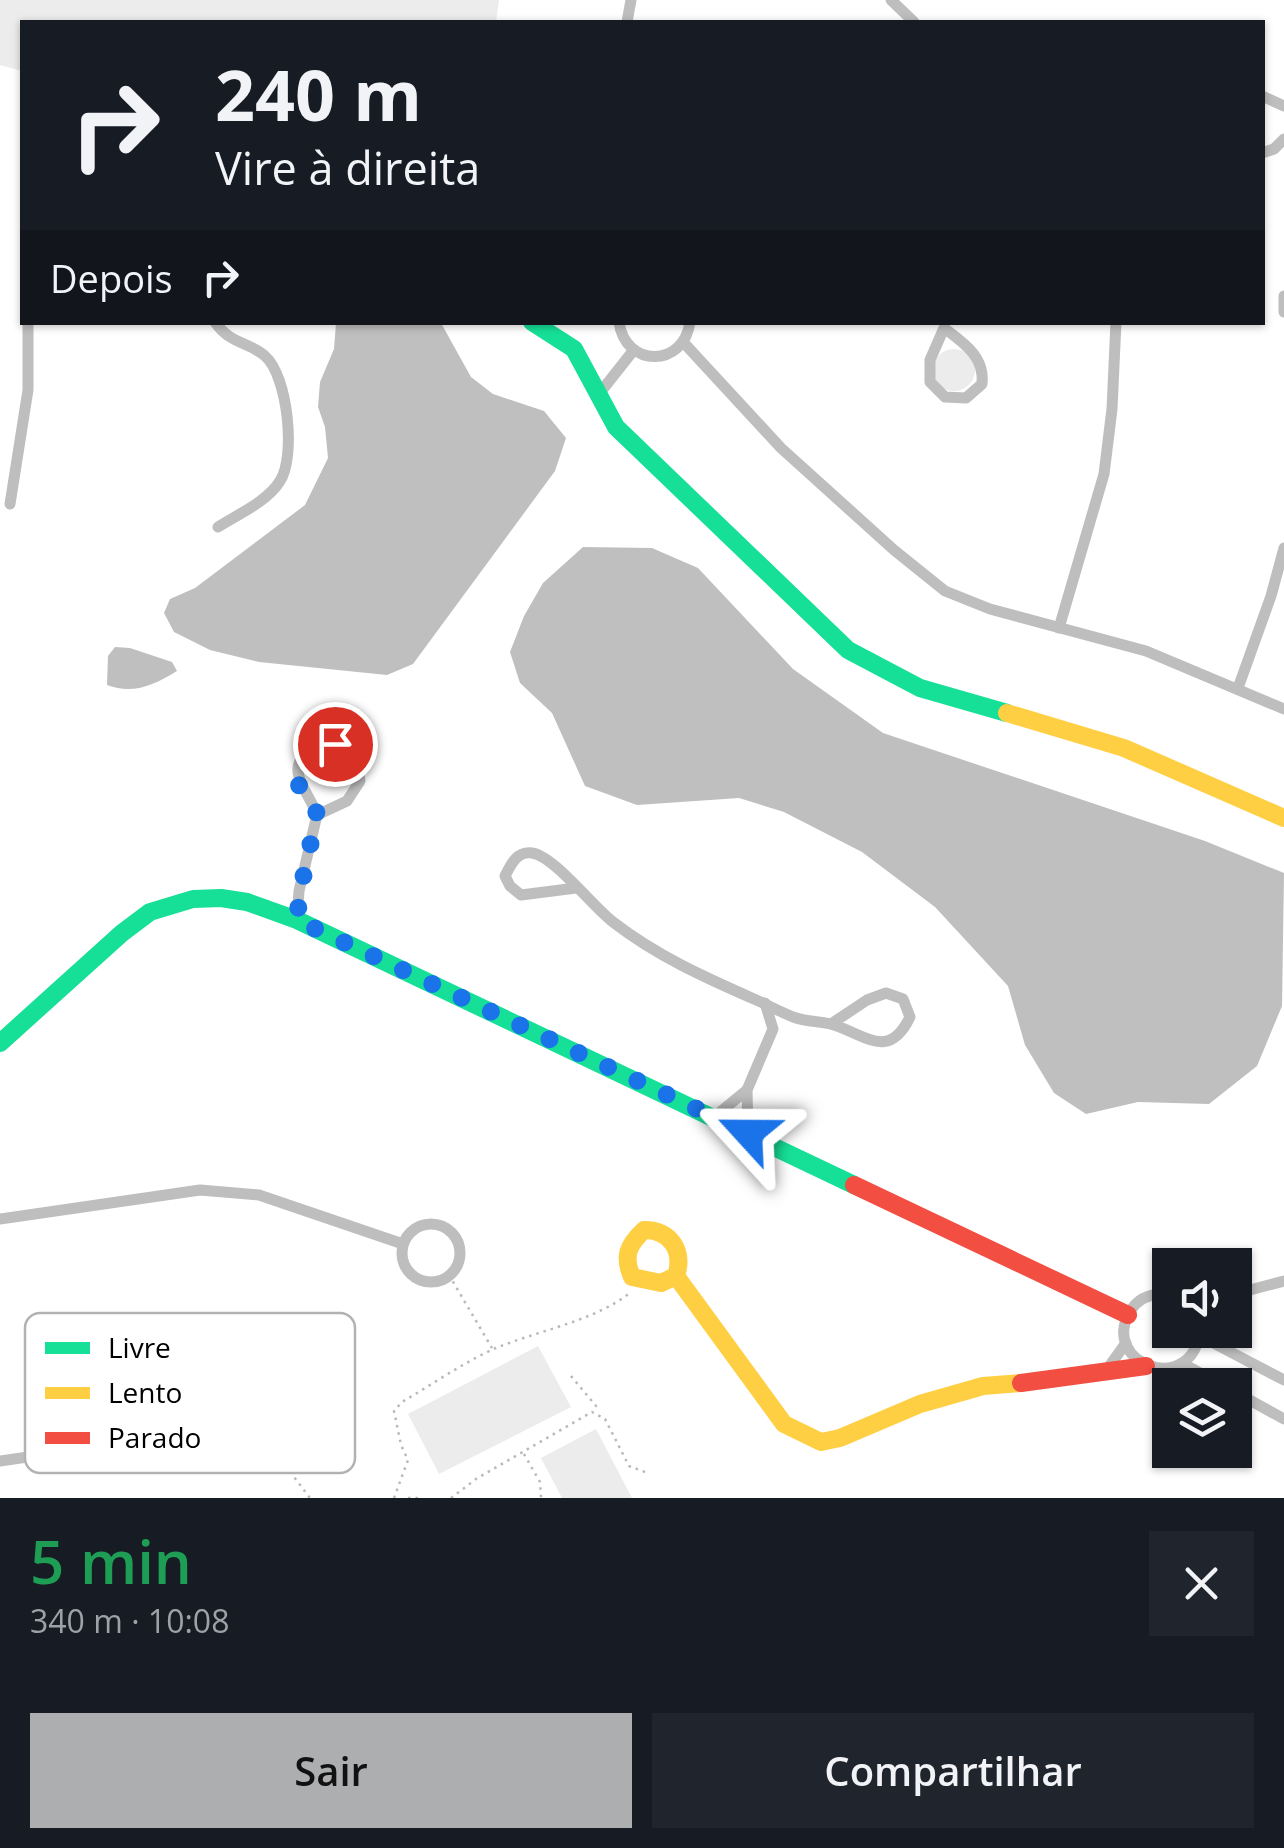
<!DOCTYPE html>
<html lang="pt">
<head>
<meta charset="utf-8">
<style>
	:root { --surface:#171b24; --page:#20242c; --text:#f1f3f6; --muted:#9ea1a6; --accent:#adaeaf }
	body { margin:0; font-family:"Open Sans",sans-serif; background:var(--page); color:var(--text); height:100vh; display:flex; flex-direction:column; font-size:38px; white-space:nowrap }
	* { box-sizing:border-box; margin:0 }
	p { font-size:32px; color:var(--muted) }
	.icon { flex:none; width:55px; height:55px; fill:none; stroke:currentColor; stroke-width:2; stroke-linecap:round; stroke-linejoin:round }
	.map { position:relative; height:1498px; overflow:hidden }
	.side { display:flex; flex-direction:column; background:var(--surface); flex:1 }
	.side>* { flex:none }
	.banner { position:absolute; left:20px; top:20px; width:1245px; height:305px; border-radius:0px; box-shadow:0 2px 8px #0004; background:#171b24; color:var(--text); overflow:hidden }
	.tools { position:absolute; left:1152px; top:1248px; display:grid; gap:20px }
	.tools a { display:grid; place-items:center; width:100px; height:100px; border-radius:0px; background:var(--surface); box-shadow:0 2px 8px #0004; font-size:50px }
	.pin { position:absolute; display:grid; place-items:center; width:85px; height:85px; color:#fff; margin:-42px; border:5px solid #fff; border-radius:50%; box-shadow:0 2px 10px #0007 }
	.me { position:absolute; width:110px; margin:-55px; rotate:294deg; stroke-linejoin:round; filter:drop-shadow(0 0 8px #0008) }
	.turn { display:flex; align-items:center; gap:35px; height:210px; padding:0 30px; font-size:45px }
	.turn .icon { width:130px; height:130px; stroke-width:2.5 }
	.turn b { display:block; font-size:70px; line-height:85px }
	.then { display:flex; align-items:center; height:95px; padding:0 30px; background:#0003; gap:20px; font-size:38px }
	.round { display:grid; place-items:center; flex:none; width:105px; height:105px; border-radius:0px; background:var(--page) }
	.overview { display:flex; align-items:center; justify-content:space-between; height:170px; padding:0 30px }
	h1 { font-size:60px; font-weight:600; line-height:75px; color:#1e9e55 }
	.action { display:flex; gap:20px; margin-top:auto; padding:20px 30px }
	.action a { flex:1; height:115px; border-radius:0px; background:var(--accent); color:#111; font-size:40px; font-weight:600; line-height:115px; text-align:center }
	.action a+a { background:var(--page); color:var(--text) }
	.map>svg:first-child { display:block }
</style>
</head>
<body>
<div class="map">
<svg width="1284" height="1498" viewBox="0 0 1284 1498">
	<rect width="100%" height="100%" fill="#fff"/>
	<g fill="#ececec">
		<path d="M0,0h499l-3,22h-474v49l-22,-6z"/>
		<circle cx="954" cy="370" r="21"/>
		<path d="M538,1346l33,61 -132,67 -31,-60z"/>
		<path d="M596,1429l36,69h-70l-21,-40z"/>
	</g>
	<g fill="#bfbfbf">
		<path d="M336,323h105l30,54 22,17 51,17 22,27 -11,33 -142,193 -26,11 -128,-13 -49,-12 -36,-18 -10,-19 6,-14 25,-11 110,-83 23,-47 -3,-31 -7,-20 2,-25 14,-33z"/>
		<path d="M583,547l69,1 46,20 95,101 90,64 322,108 79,32 -2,133 -25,60 -48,38 -71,-2 -52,12 -32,-21 -29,-48 -17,-59 -73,-79 -73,-55 -78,-40 -45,-14 -102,7 -52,-19 -33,-73 -32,-30 -10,-31 14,-36 19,-33z"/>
		<path d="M115,647l15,1 42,14 5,9c-23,14 -44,24 -70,14l1,-29z"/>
	</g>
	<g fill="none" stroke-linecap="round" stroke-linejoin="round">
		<g stroke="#b9b9b9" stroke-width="2.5" stroke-dasharray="2.5 5" stroke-linecap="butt">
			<path d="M449,1275l43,73"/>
			<path d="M571,1376l25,30 -3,4"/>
			<path d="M524,1454l16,28 1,16"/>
			<path d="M286,1457l8,20 16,21"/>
			<path d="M394,1498l14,-38 -7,-15 -7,-34 8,-9c31,-18 62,-40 94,-54 44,-18 99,-27 135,-56"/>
			<path d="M408,1498h12"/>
			<path d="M451,1498l25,-19 116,-67 13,7 24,47 16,6"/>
		</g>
		<g stroke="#bebebe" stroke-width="11">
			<path d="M891,0l23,22"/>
			<path d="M627,22l4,-22"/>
			<path d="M1262,96l22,10"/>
			<path d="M1262,153l12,-4 10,-10"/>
			<path d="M1284,296v16"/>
			<path d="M215,322c16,23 33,19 50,34 23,20 31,101 15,125 -13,21 -42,33 -62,46"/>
			<path d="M619,322c6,46 65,46 71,0"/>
			<path d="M944,328c20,15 41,29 38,56l-16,14 -21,-1 -15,-15v-22z"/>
			<path d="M684,343l97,105 113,102 51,41 45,18 156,42 138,58"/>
			<path d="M599,394l34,-43"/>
			<path d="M10,504l18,-114v-68"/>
			<path d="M1059,628l45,-154 8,-65 4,-87"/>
			<path d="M1238,688l33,-92 13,-48"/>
			<path d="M322,744h13l21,13 4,24 -13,20 -30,14c-10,-28 -40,-51 5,-71z"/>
			<path d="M576,888l-55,7 -11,-9 -5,-10c6,-12 12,-25 27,-23 22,3 61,54 81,69 44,34 91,55 141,77 14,6 28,14 42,19 12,4 26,3 38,7 33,11 55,35 76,-8l-7,-18 -17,-6 -19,7 -36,24"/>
			<path d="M297,920l2,-29 18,-76"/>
			<path d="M713,1118l34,-28"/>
			<path d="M748,1133l-1,-43 26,-61 -8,-26"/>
			<path d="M0,1219l200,-29 59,5 144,49"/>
			<circle cx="431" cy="1253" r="29"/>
			<path d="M1170,1294c-16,-1 -32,3 -40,18 -31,52 63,86 70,18"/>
			<path d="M1235,1294l49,-13"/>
			<path d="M1200,1336l84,44"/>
			<path d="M1182,1363l40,22"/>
			<path d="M1105,1372l21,-29"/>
			<path d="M1235,1392l49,27"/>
			<path d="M265,1394l21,7 10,20 -7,20 -18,9 -21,-6 -24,-16 19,-24z"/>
			<path d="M0,1461l226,-33"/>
		</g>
		<g stroke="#16e098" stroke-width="18">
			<path d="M532,322l42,27 42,78 232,223 72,38 87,25"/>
			<path d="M0,1043l122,-110 28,-21 43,-13 28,-1 26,4 50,18 557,265"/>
		</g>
		<g stroke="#ffcf43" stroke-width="18">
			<path d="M1007,713l117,35 160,70"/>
			<path d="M676,1276l-15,7 -29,-6c-9,-21 -4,-32 12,-47 27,0 40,21 32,46l108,148 37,18 19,-4 80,-34 63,-18 38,-3"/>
		</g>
		<g stroke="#f24e42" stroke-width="18">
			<path d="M854,1185l274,130"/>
			<path d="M1021,1383l125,-17"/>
		</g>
	</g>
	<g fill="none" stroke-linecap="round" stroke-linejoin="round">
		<path stroke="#1a73e8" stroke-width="18" stroke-dasharray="0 32.4" d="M335,744c-24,0 -49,21 -33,47 6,9 15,14 15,27 -1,10 -5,21 -8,31 -5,24 -10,47 -12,71l451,213"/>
	</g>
	<rect x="25" y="1313" width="330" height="160" rx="15" fill="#fff" stroke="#b2b2b2" stroke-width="2.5"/>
	<rect x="45" y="1342" width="45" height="12" fill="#16e098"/>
	<rect x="45" y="1387" width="45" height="12" fill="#ffcf43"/>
	<rect x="45" y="1432" width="45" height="12" fill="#f24e42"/>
	<g font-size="28" fill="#000">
		<text x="108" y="1358">Livre</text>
		<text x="108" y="1403">Lento</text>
		<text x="108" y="1448">Parado</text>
	</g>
</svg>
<div class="tools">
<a><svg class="icon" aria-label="sound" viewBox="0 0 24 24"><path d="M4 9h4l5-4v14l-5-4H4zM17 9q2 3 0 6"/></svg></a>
<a><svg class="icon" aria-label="layers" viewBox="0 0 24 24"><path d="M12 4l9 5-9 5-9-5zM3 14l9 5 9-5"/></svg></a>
</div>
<div class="pin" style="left:335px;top:744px;background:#d93025"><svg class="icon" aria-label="arrive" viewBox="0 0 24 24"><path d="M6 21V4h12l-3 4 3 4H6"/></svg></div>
<svg class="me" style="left:748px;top:1133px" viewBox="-20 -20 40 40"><path d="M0-17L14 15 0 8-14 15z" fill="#1a73e8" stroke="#fff" stroke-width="4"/></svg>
<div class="banner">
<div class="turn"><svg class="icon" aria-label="right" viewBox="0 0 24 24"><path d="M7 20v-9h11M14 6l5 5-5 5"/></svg><div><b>240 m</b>Vire à direita</div></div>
<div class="then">Depois<svg class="icon" aria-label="right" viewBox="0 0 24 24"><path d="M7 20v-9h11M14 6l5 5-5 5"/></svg></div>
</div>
</div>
<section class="side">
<div class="overview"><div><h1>5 min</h1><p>340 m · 10:08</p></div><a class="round"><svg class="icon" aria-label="close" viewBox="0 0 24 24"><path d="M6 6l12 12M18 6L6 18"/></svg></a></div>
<div class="action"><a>Sair</a><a>Compartilhar</a></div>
</section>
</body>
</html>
